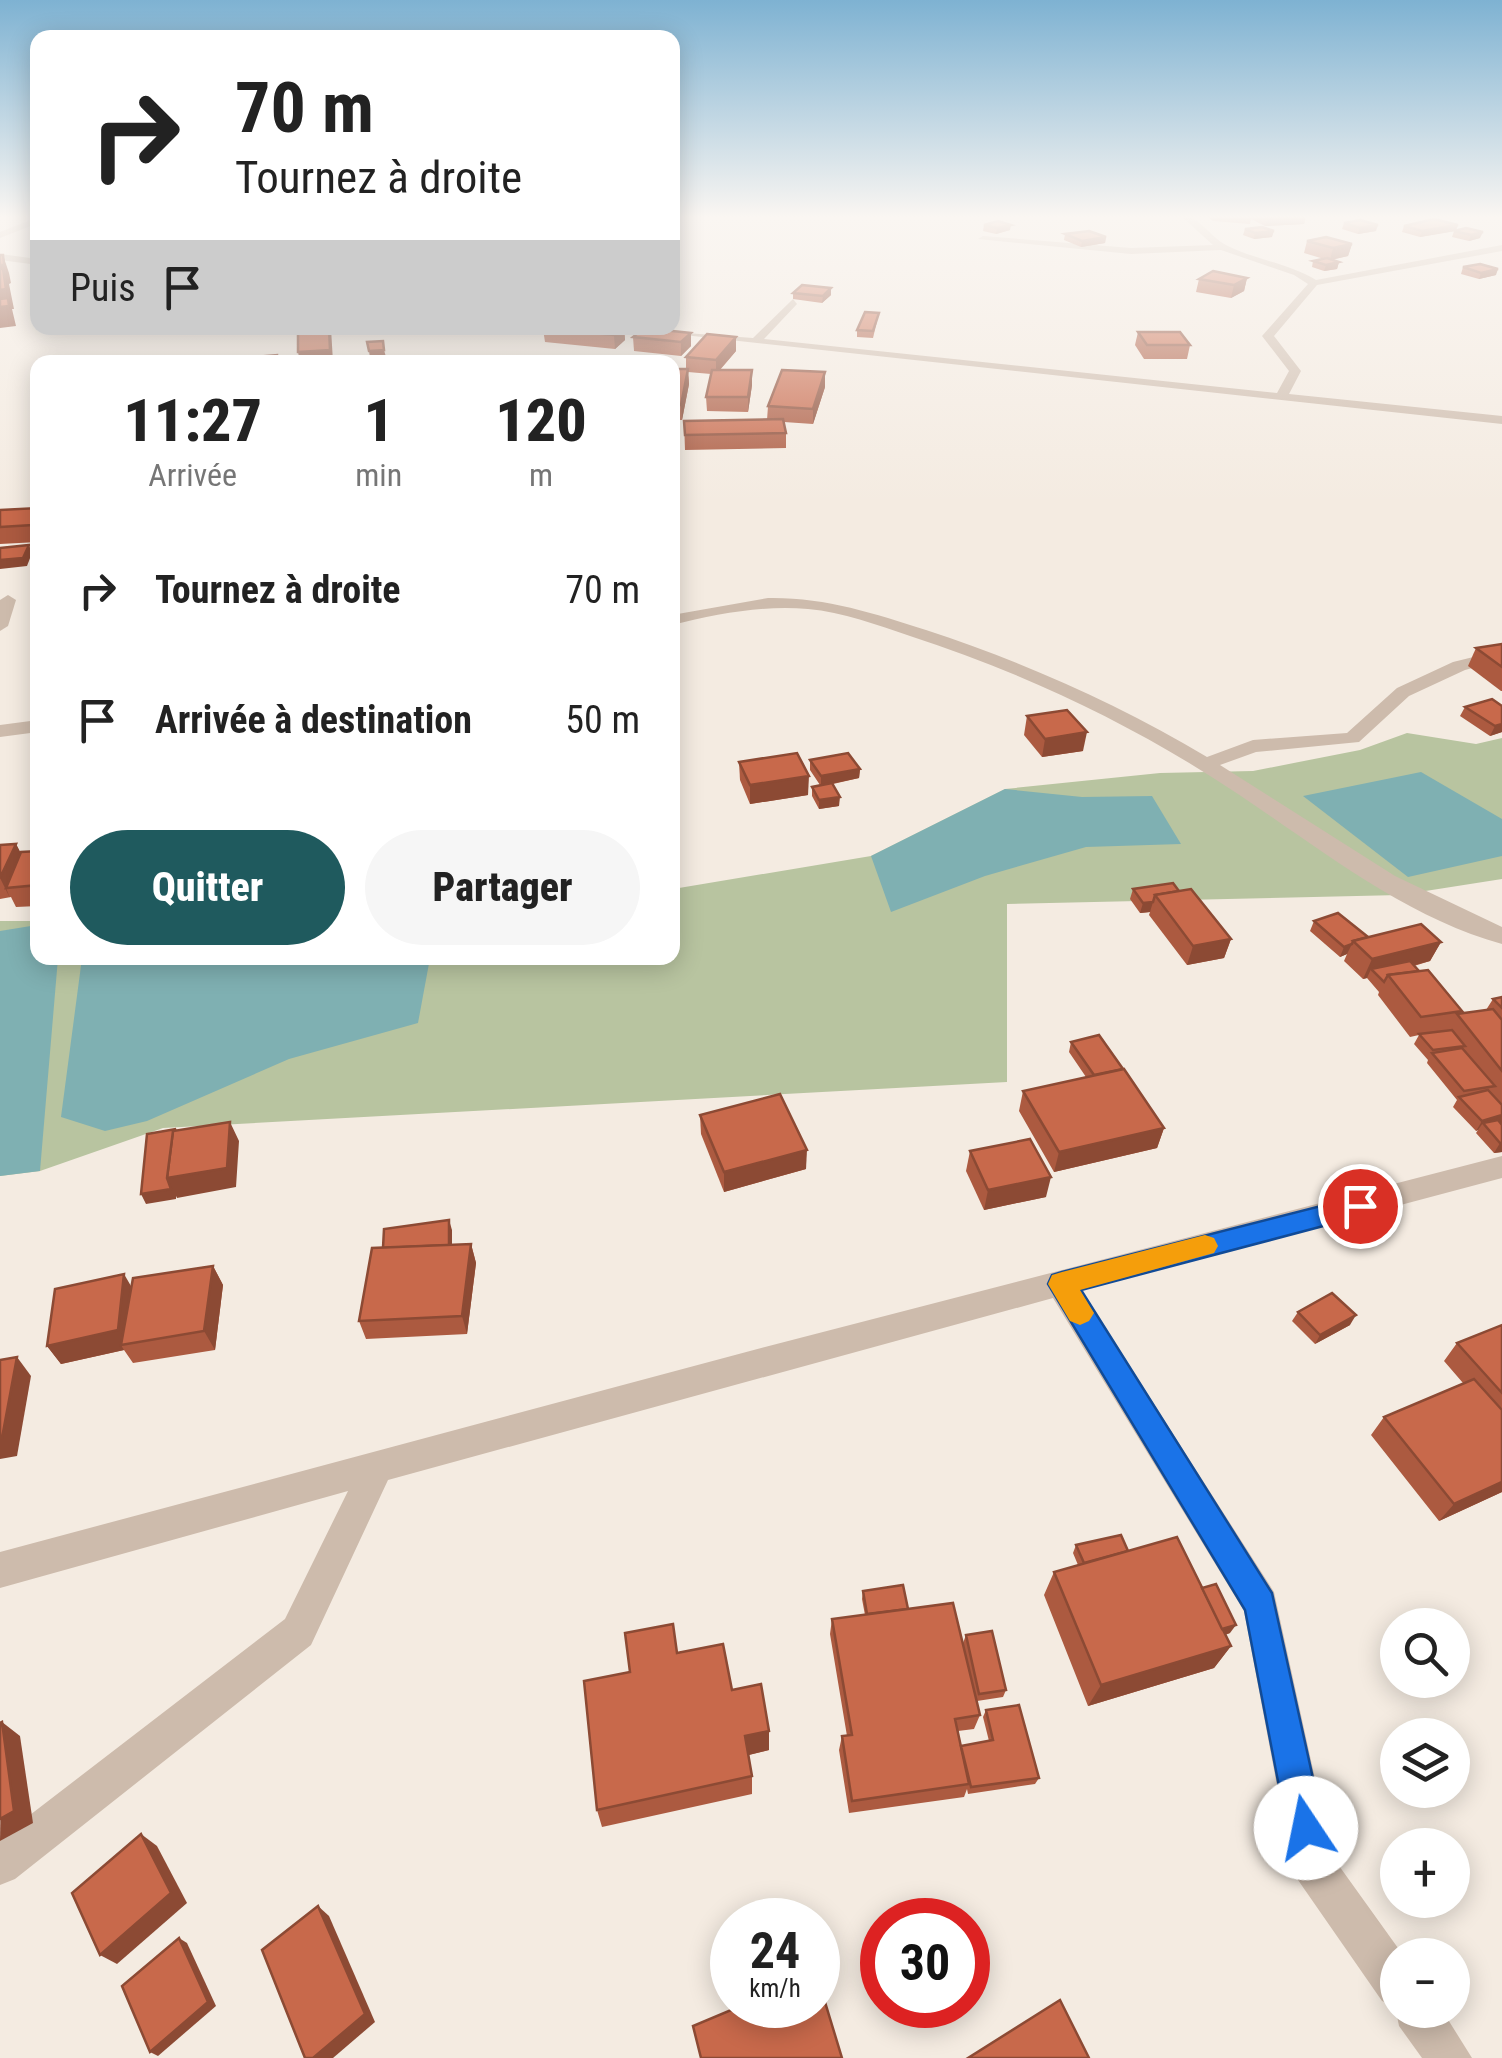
<!DOCTYPE html>
<html lang="fr">
<head>
<meta charset="utf-8">
<style>
	:root { --surface:#fff; --page:#f6f6f6; --text:#222; --muted:#767676; --accent:#1f5a5e }
	body { margin:0; font-family:"Roboto Condensed",sans-serif; background:var(--page); color:var(--text); height:100vh; display:flex; flex-direction:column; font-size:38px; white-space:nowrap }
	* { box-sizing:border-box; margin:0 }
	p { font-size:32px; color:var(--muted) }
	.icon { flex:none; width:55px; height:55px; fill:none; stroke:currentColor; stroke-width:2; stroke-linecap:round; stroke-linejoin:round }
	.map { position:relative; flex:1; overflow:hidden }
	.side { position:absolute; left:30px; top:355px; width:650px; height:610px; display:flex; flex-direction:column; background:var(--surface); border-radius:20px; box-shadow:0 5px 25px #0003 }
	.side>* { flex:none }
	.banner { position:absolute; left:30px; top:30px; width:650px; height:305px; border-radius:20px; box-shadow:0 5px 25px #0003; background:#fff; color:var(--text); overflow:hidden }
	.fabs { position:absolute; left:1380px; top:1608px; display:grid; gap:20px }
	.fabs a { display:grid; place-items:center; width:90px; height:90px; border-radius:50%; background:var(--surface); box-shadow:0 5px 25px #0003; font-size:50px }
	.speed { position:absolute; left:710px; top:1898px; display:flex; gap:20px; font-size:50px; font-weight:700; text-align:center }
	.speed>* { display:grid; place-content:center; width:130px; height:130px; border-radius:50%; background:var(--surface); box-shadow:0 5px 25px #0003; line-height:1 }
	.speed small { font-size:25px; font-weight:400 }
	.speed .limit { border:15px solid #d22; background:#fff; color:#111 }
	.pin { position:absolute; display:grid; place-items:center; width:85px; height:85px; color:#fff; margin:-42px; border:5px solid #fff; border-radius:50%; box-shadow:0 2px 10px #0007 }
	.me { position:absolute; width:110px; margin:-55px; rotate:349deg; stroke-linejoin:round; filter:drop-shadow(0 0 8px #0008) }
	.turn { display:flex; align-items:center; gap:35px; height:210px; padding:0 40px; font-size:45px }
	.turn .icon { width:130px; height:130px; stroke-width:2.5 }
	.turn b { display:block; font-size:70px; line-height:85px }
	.then { display:flex; align-items:center; height:95px; padding:0 40px; background:#0003; gap:20px; font-size:38px }
	.eta { display:flex; justify-content:space-evenly; align-items:center; height:170px; text-align:center }
	.eta b { font-size:60px; font-weight:800; line-height:70px }
	.action { display:flex; gap:20px; margin-top:auto; padding:20px 40px }
	.action a { flex:1; height:115px; border-radius:60px; background:var(--accent); color:#fff; font-size:40px; font-weight:800; line-height:115px; text-align:center }
	.action a+a { background:var(--page); color:var(--text) }
	ul { padding:0; list-style:none }
	li { display:flex; align-items:center; gap:30px; height:130px; padding:0 40px }
	li div { flex:1 }
	li b { display:block; font-size:38px }
	li em { font-style:normal }
	.map>svg:first-child { display:block }
</style>
</head>
<body>
<div class="map">
<svg width="1502" height="2058" viewBox="0 0 1502 2058">
	<rect width="100%" height="100%" fill="#f4ebe1"/>
	<path fill="#b8c4a0" d="M1407,733l69,11 26,-6v141l-102,16 -393,9v178l-844,46 -123,43 -40,5v-255h37l1,37h634l1,-69 198,-33 134,-67 155,-16 93,-2 107,-21z"/>
	<g fill="#7fb0b2">
		<path d="M1421,772l81,47v37l-94,21 -105,-81z"/>
		<path d="M1005,789l77,8 70,-1 29,48 -95,3 -101,29 -94,36 -20,-56z"/>
		<path d="M37,925l1,33h20l-18,213 -40,5v-245z"/>
		<path d="M82,958h348l-12,65 -129,36 -142,62 -42,10 -44,-14z"/>
	</g>
	<g fill="none" stroke-linecap="round" stroke-linejoin="round">
		<g fill="#cdbbac" fill-rule="evenodd">
			<path d="M1181,216c19,0 29,21 45,29 29,15 62,18 90,35l186,-35v6l-185,34 -43,51 27,35 -12,23 213,22v8l-882,-96 133,10 40,-39 4,5 -33,35 513,54 12,-22 -27,-35 46,-52 -14,-9 -73,-25 -90,4 -153,-15 5,-3 148,12 82,-3z"/>
			<path d="M38,217v6l-38,15v-6z"/>
			<path d="M0,254l38,5v6l-38,-5z"/>
			<path d="M8,595l8,5 -8,26 -8,5v-31z"/>
			<path d="M768,598c56,-1 105,15 158,32 98,32 192,74 281,127l46,-17 94,-7 50,-45 56,-26 49,-12v10l-37,10 -56,26 -50,46 -103,10 -36,13 175,111 107,51v17c-96,-26 -183,-96 -264,-150 -102,-68 -211,-120 -328,-158 -33,-11 -67,-24 -102,-27 -46,-4 -91,5 -136,16v-10z"/>
			<path d="M38,720v12l-38,5v-12z"/>
			<path d="M1502,1156v22l-421,112 193,302 58,264 71,99h-5v55h44l30,48h-50l-23,-32 -4,-20 -13,-5 -84,-121 -6,-15 -48,-254 -191,-313 -665,182 -77,165 -296,234 -15,6v-47l285,-219 63,-128 -348,97v-36l765,-205z"/>
		</g>
	</g>
	<g fill="#ac5a40">
		<path d="M1207,216h99l-2,8 -39,2 -14,-7 -1,5 -37,-3z"/>
		<path d="M1344,223l32,8 -18,3 -16,-5z"/>
		<path d="M984,225l26,5 -14,4 -13,-3z"/>
		<path d="M1404,226l53,4 23,8 -11,3 -17,-4 2,-6 -34,6 -18,-5z"/>
		<path d="M1245,229l27,8 -18,2 -11,-4z"/>
		<path d="M1065,234l41,3 -1,6 -24,4 -17,-7z"/>
		<path d="M1307,241l45,3 -4,12 -17,4 8,2 -2,7 -13,2 -12,-4 1,-6 11,-2 -20,-6z"/>
		<path d="M1463,267l33,8 -17,4 -18,-5z"/>
		<path d="M1247,278l-3,13 -13,7 -35,-6 3,-13z"/>
		<path d="M831,288v7l-9,8 -29,-4v-6z"/>
		<path d="M879,313l-6,25 -16,-1v-7z"/>
		<path d="M624,328l1,12 -10,9 -70,-7 -2,-13z"/>
		<path d="M644,328l47,18 -10,10 -47,-5 -1,-14z"/>
		<path d="M1138,332l52,13 -3,14h-43l-9,-14z"/>
		<path d="M736,351l-16,19 32,15 -4,27 -41,-1 -1,-14 5,-23 -23,-2 1,12 -7,36h-10v-51h14v-12z"/>
		<path d="M825,387l-12,37 -29,-2 2,11v15l-101,2 -1,-29 83,-1 1,-14z"/>
		<path d="M38,508v34l-38,2v-34z"/>
		<path d="M1502,644v47h-1l-33,-25 8,-18z"/>
		<path d="M1502,706v26l-12,4 -30,-20 5,-9z"/>
		<path d="M1027,716l56,35 -41,6 -18,-22z"/>
		<path d="M810,760l50,9 -1,9 -26,6 6,22 -20,3 -7,-13v-9l8,-2 -10,-15z"/>
		<path d="M739,762l69,33 -58,9 -10,-24z"/>
		<path d="M16,844l5,10 17,-3v55l-22,1 -5,-10 -11,2v-54z"/>
		<path d="M1133,889l46,2 52,48 -7,19 -37,7 -38,-50 1,-3 -10,1 -10,-14z"/>
		<path d="M1314,921l54,16 73,5 -11,19 -16,5 48,45 -1,2 25,-3 7,-11 9,-2v155l-8,1 -18,-20 2,-3 -2,1 -23,-24 4,-7 -30,-37 1,-3 -14,-16 5,-9 -9,2 -32,-42 1,-3 -12,-14 -4,1 -19,-18 3,-7 -7,3 -30,-26z"/>
		<path d="M1071,1042l93,86 -7,20 -103,24 -35,-61 4,-20 63,-14 -17,-25z"/>
		<path d="M700,1115l106,54 -82,23 -23,-58z"/>
		<path d="M970,1151l76,46 -62,13 -18,-39z"/>
		<path d="M452,1230v15l19,-1 5,19 -9,71 -101,5 -7,-18 24,-73z"/>
		<path d="M213,1266l10,19 -8,65 -82,13 -9,-13 -63,14 -14,-18 84,-59z"/>
		<path d="M1298,1312l52,13 -35,19 -23,-23z"/>
		<path d="M1502,1325v167l-63,29 -68,-86 13,-18 79,-34 -19,-22 13,-18z"/>
		<path d="M1076,1545l52,6 74,37 28,45 -5,2 6,11 -17,22 -126,38 -44,-111 10,-23 24,-7 -5,-12z"/>
		<path d="M863,1591l45,18 72,106 -6,14 -16,2 3,15 28,-5 -6,-24 3,-7 53,68 -4,6 -67,10 -1,-5 -3,8 -115,16 -10,-63 3,-14h5l-17,-102 2,-15 33,-4 -3,-16z"/>
		<path d="M966,1635l40,55 -3,7 -26,4 -14,-58z"/>
		<path d="M677,1653l55,37 37,41v19l-21,5 4,21v18l-150,33 -5,-17 33,-138z"/>
	</g>
	<g fill="#8c4a34">
		<path d="M1268,216h38l-2,8 -39,2z"/>
		<path d="M1011,225l-1,5 -14,4 1,-6z"/>
		<path d="M1378,225l-2,6 -18,3 2,-6z"/>
		<path d="M1458,225l-2,6 -36,6 2,-6z"/>
		<path d="M1274,231l-2,6 -18,2 1,-6z"/>
		<path d="M1483,232l-3,6 -11,3 2,-6z"/>
		<path d="M1106,237l-1,6 -24,4 1,-6z"/>
		<path d="M1352,244l-4,12 -18,4 3,-12z"/>
		<path d="M3,255l6,18 2,10 -2,1 5,25h-2l4,17 -16,2v-63z"/>
		<path d="M1339,262l-2,7 -13,2 2,-6z"/>
		<path d="M1498,269l-2,6 -17,4 2,-6z"/>
		<path d="M1247,278l-3,13 -13,7 3,-13z"/>
		<path d="M831,288v7l-9,8 1,-7z"/>
		<path d="M297,328h34l2,34h-33l-2,-10 2,-13z"/>
		<path d="M623,328h1l1,12 -10,9 -1,-14z"/>
		<path d="M691,333v13l-10,10v-14z"/>
		<path d="M736,337v14l-20,23v-14z"/>
		<path d="M384,350l2,7 -16,1 -1,-7z"/>
		<path d="M688,369l1,15 -7,36 -1,-15z"/>
		<path d="M752,370v15l-4,27v-15z"/>
		<path d="M825,372v15l-12,37v-15z"/>
		<path d="M38,517v20l-5,-12z"/>
		<path d="M29,545l3,8 -5,13 -27,3v-9z"/>
		<path d="M1502,724v8l-12,4 5,-10z"/>
		<path d="M1087,732l-4,19 -41,6 3,-18z"/>
		<path d="M860,769l-1,9 -38,8v-10z"/>
		<path d="M809,776l-1,19 -58,9v-19z"/>
		<path d="M840,797l-1,9 -20,3v-9z"/>
		<path d="M16,844l10,19 -20,25 4,10 -10,-20z"/>
		<path d="M1153,902l-3,10 -10,1 3,-10z"/>
		<path d="M1231,939l-7,19 -37,7 6,-19z"/>
		<path d="M1441,942l-11,19 -53,14 -6,-6 -4,9 -4,1 9,-20z"/>
		<path d="M1352,944l-5,10 -7,3 4,-10z"/>
		<path d="M1502,1115v8l-15,5 -4,-5 -5,7 -2,1 6,-10z"/>
		<path d="M230,1122l9,19 -3,46 -59,11 -1,-2v3l-30,5 -5,-10 26,-16 14,-39z"/>
		<path d="M1164,1128l-7,20 -103,24 5,-20z"/>
		<path d="M1500,1143h2v9l-8,1z"/>
		<path d="M807,1150l-1,19 -82,23v-20z"/>
		<path d="M1051,1177l-5,20 -62,13 4,-20z"/>
		<path d="M449,1220l3,10v27l-3,-9z"/>
		<path d="M471,1244l5,19 -9,71 -5,-18z"/>
		<path d="M213,1266l10,19 -8,65 -11,-19z"/>
		<path d="M124,1274l11,19 -14,52 3,5 -63,14 -14,-18z"/>
		<path d="M1356,1315l-6,10 -35,19 5,-9z"/>
		<path d="M17,1357l14,19 -14,80 -17,3v-21z"/>
		<path d="M1502,1482v10l-63,29 15,-17z"/>
		<path d="M1236,1625l-6,8 -26,8 6,-8z"/>
		<path d="M1231,1646l-17,22 -126,38 13,-21z"/>
		<path d="M2,1722l18,14 13,87 -33,18z"/>
		<path d="M769,1731v19l-24,6v-20z"/>
		<path d="M141,1834l16,12 30,57 -70,61 -17,-9z"/>
		<path d="M318,1906l11,10 46,106 -42,36h-20z"/>
		<path d="M179,1938l8,5 29,63 -58,50 -8,-4z"/>
	</g>
	<g fill="#c8694b" stroke="#8c4a34" stroke-width="2.5">
		<path d="M1434,219l24,6 -36,6 -18,-5z"/>
		<path d="M1360,220l18,5 -18,3 -16,-5z"/>
		<path d="M998,221l13,4 -14,3 -13,-3z"/>
		<path d="M1262,227l12,4 -19,2 -10,-4z"/>
		<path d="M1466,228l17,4 -12,3 -17,-4z"/>
		<path d="M1089,231l17,6 -24,4 -17,-7z"/>
		<path d="M1326,237l26,7 -19,4 -26,-7z"/>
		<path d="M0,255h3l1,10h-4z"/>
		<path d="M1327,258l12,4 -13,3 -13,-4z"/>
		<path d="M1480,264l18,5 -17,4 -18,-6z"/>
		<path d="M0,269h3l3,20 -6,1z"/>
		<path d="M1213,271l34,7 -13,7 -35,-6z"/>
		<path d="M802,285l29,3 -8,8 -30,-3z"/>
		<path d="M8,298l1,8 -9,1v-8z"/>
		<path d="M865,312l14,1 -6,18 -16,-1z"/>
		<path d="M298,328h31l1,22 -32,2z"/>
		<path d="M545,328h78l-9,7 -71,-6z"/>
		<path d="M644,328l47,5 -10,9 -48,-5z"/>
		<path d="M1138,332h42l10,13h-43z"/>
		<path d="M707,334l29,3 -20,23 -30,-3z"/>
		<path d="M383,341l1,9 -15,1 -2,-9z"/>
		<path d="M277,355v7h-35v-4z"/>
		<path d="M672,369h16l-7,36h-9z"/>
		<path d="M712,370h40l-4,27h-42z"/>
		<path d="M782,370l43,2 -12,37 -45,-3z"/>
		<path d="M783,419l3,14 -101,2 -1,-14z"/>
		<path d="M38,508v9l-5,8 -33,2v-17z"/>
		<path d="M29,545l-6,13 -23,2v-12z"/>
		<path d="M1502,644v23l-26,-19z"/>
		<path d="M1492,699l10,7v18l-7,2 -30,-19z"/>
		<path d="M1067,710l20,22 -42,7 -18,-23z"/>
		<path d="M797,753l12,23 -59,9 -11,-23z"/>
		<path d="M848,753l12,16 -39,7 -11,-16z"/>
		<path d="M832,783l8,14 -21,3 -7,-13z"/>
		<path d="M16,844l-16,34v-33z"/>
		<path d="M38,851v34l-32,3 15,-36z"/>
		<path d="M1173,883l6,8 -24,4 -2,7 -10,1 -10,-14z"/>
		<path d="M1191,889l40,50 -38,7 -38,-51z"/>
		<path d="M1338,913l30,24 -15,4 -1,3 -8,3 -30,-26z"/>
		<path d="M1421,924l20,18 -69,17 -19,-18z"/>
		<path d="M1410,961l9,10 -31,4 -4,7 -13,-13z"/>
		<path d="M1428,970l34,41 -41,6 -33,-42z"/>
		<path d="M1502,997v11l-9,-9z"/>
		<path d="M1493,1009l9,11v51l-45,-57z"/>
		<path d="M1452,1030l13,16 -32,4 -14,-16z"/>
		<path d="M1099,1035l24,34 -29,6 -23,-33z"/>
		<path d="M1462,1048l33,38 -31,5 -32,-38z"/>
		<path d="M1124,1069l40,59 -105,24 -36,-61z"/>
		<path d="M1488,1090l14,15v10l-20,6 -23,-24z"/>
		<path d="M780,1094l27,56 -83,22 -24,-57z"/>
		<path d="M1498,1120l4,5v18h-2l-17,-20z"/>
		<path d="M230,1122l-3,46 -60,10 6,-47z"/>
		<path d="M176,1129l-3,2 -6,47 4,11 -30,5 6,-60z"/>
		<path d="M1030,1139l21,38 -63,13 -18,-39z"/>
		<path d="M449,1220v25l-66,3 1,-19z"/>
		<path d="M471,1244l-9,72 -103,5 13,-73z"/>
		<path d="M213,1266l-9,65 -83,14 12,-67z"/>
		<path d="M124,1274l-6,56 -71,16 8,-57z"/>
		<path d="M1332,1293l24,22 -36,20 -22,-23z"/>
		<path d="M1502,1325v68l-45,-50z"/>
		<path d="M17,1357l-15,81h-2v-78z"/>
		<path d="M1474,1379l28,31v72l-48,22 -70,-87z"/>
		<path d="M1121,1535l7,16 -44,12 -8,-18z"/>
		<path d="M1177,1537l54,109 -130,39 -47,-113z"/>
		<path d="M1216,1584l20,41 -14,4 -20,-41z"/>
		<path d="M903,1585l5,24 -41,5 -4,-23z"/>
		<path d="M953,1603l27,112 -25,4 14,65 -117,17 -10,-65 10,-1 -20,-116z"/>
		<path d="M673,1624l4,29 46,-9 9,46 29,-6 8,47 -24,5 7,40 -155,34 -13,-129 46,-9 -5,-39z"/>
		<path d="M992,1631l14,59 -27,4 -13,-59z"/>
		<path d="M1019,1705l20,73 -68,9 -10,-41 32,-6 -7,-30z"/>
		<path d="M2,1722l12,89 -14,8v-96z"/>
		<path d="M141,1834l30,59 -71,62 -28,-62z"/>
		<path d="M318,1906l47,108 -52,44h-8l-43,-108z"/>
		<path d="M179,1938l29,64 -58,50 -28,-66z"/>
		<path d="M818,1979l24,79h-141l-8,-32 50,-21h75z"/>
		<path d="M1060,2000l29,58h-121z"/>
	</g>
	<linearGradient id="sky" x2="0" y2="1"><stop stop-color="#7eb2d2"/><stop offset="0.43" stop-color="#faf6f2"/><stop offset="1" stop-color="#faf6f2" stop-opacity="0"/></linearGradient>
	<rect width="1502" height="504" fill="url(#sky)"/>
	<path fill="#1a73e8" stroke="#114b97" stroke-width="2.5" d="M1360,1196l9,3 4,7 -4,8 -288,76 191,303 52,235 -5,13 -13,5 -14,-5 -5,-13 -42,-218 -197,-326 4,-9 10,-3z"/>
	<path fill="#f59e0b" d="M1205,1235l9,3 4,8 -4,7 -134,37 14,23 -5,8 -9,4 -10,-4 -22,-37 4,-9 10,-3z"/>
</svg>
<div class="fabs">
<a><svg class="icon" aria-label="search" viewBox="0 0 24 24"><circle cx="10" cy="10" r="6"/><path d="M15 15l6 6"/></svg></a>
<a><svg class="icon" aria-label="layers" viewBox="0 0 24 24"><path d="M12 4l9 5-9 5-9-5zM3 14l9 5 9-5"/></svg></a>
<a>+</a>
<a>−</a>
</div>
<div class="speed"><div>24<small>km/h</small></div><div class="limit">30</div></div>
<div class="pin" style="left:1360px;top:1206px;background:#d93025"><svg class="icon" aria-label="arrive" viewBox="0 0 24 24"><path d="M6 21V4h12l-3 4 3 4H6"/></svg></div>
<svg class="me" style="left:1306px;top:1828px" viewBox="-20 -20 40 40"><circle r="19" fill="#fff"/><path d="M0-13L10 11 0 6-10 11z" fill="#1a73e8"/></svg>
<div class="banner">
<div class="turn"><svg class="icon" aria-label="right" viewBox="0 0 24 24"><path d="M7 20v-9h11M14 6l5 5-5 5"/></svg><div><b>70 m</b>Tournez à droite</div></div>
<div class="then">Puis<svg class="icon" aria-label="arrive" viewBox="0 0 24 24"><path d="M6 21V4h12l-3 4 3 4H6"/></svg></div>
</div>
<section class="side">
<div class="eta">
<div><b>11:27</b><p>Arrivée</p></div>
<div><b>1</b><p>min</p></div>
<div><b>120</b><p>m</p></div>
</div>
<ul>
<li><svg class="icon" aria-label="right" viewBox="0 0 24 24"><path d="M7 20v-9h11M14 6l5 5-5 5"/></svg><div><b>Tournez à droite</b></div><em>70 m</em></li>
<li><svg class="icon" aria-label="arrive" viewBox="0 0 24 24"><path d="M6 21V4h12l-3 4 3 4H6"/></svg><div><b>Arrivée à destination</b></div><em>50 m</em></li>
</ul>
<div class="action"><a>Quitter</a><a>Partager</a></div>
</section>
</div>
</body>
</html>
